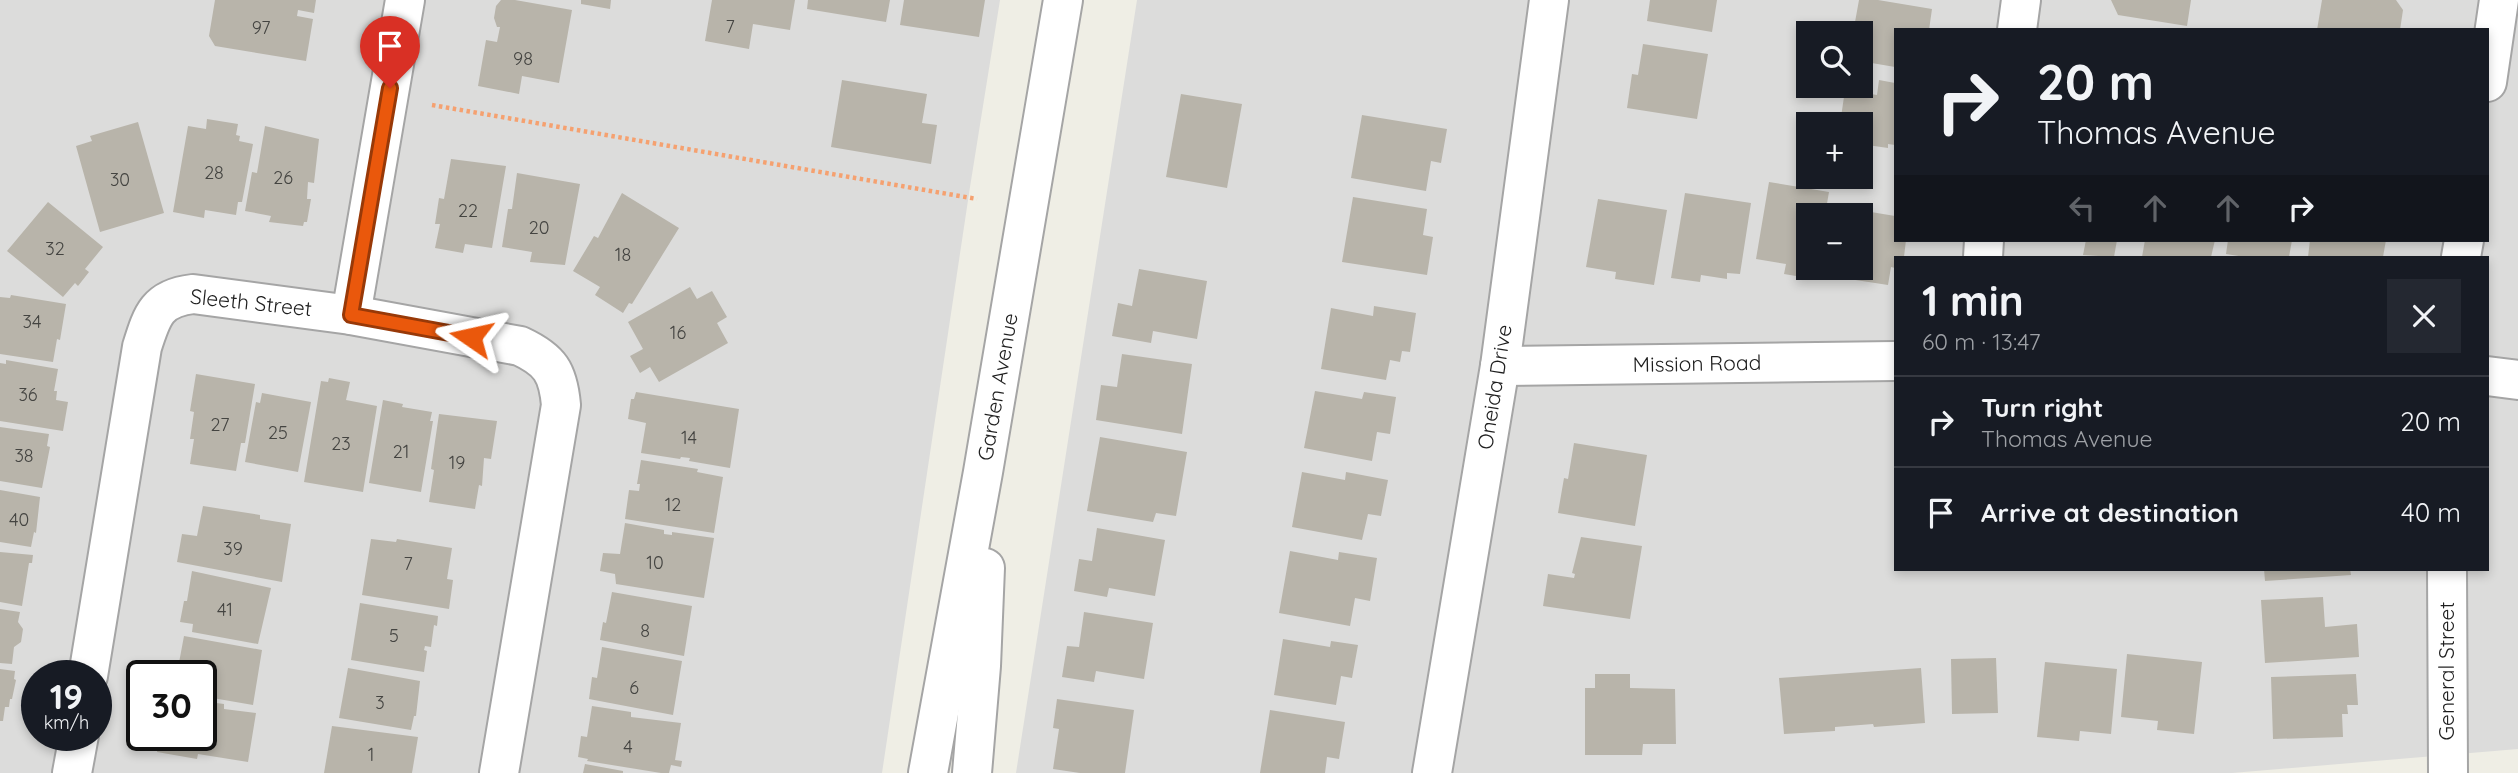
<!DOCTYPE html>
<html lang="en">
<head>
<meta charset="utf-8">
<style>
	:root { --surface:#171b24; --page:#242831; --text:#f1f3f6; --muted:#9ea1a6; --line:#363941 }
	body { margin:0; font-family:Quicksand,sans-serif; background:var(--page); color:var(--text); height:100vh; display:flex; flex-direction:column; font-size:26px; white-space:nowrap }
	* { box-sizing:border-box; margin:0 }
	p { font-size:23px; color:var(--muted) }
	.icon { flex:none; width:38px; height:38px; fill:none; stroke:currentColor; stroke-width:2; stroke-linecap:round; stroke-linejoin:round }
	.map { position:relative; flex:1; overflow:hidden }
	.sheet { position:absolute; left:1894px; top:256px; width:595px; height:315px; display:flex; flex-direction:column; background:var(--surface); border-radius:0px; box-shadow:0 4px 10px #0003 }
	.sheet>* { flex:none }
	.guide { position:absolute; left:1894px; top:28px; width:595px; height:214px; border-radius:0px; box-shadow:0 4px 10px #0003; background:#171b24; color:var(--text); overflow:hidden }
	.controls { position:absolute; left:1796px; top:21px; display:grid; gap:14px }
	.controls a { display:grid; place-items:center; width:77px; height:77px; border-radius:0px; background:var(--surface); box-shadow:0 4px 10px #0003; font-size:35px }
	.speed { position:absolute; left:21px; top:660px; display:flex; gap:14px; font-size:35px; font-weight:700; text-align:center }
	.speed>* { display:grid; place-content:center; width:91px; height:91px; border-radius:50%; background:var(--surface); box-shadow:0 4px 10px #0003; line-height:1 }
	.speed small { font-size:18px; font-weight:400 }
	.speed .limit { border:4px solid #111; border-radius:10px; background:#fff; color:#111 }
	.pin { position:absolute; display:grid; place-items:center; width:60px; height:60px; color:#fff; margin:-72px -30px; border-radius:50% 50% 50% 0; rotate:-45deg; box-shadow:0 0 7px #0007 }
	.pin .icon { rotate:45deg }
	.me { position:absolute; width:77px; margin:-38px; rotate:281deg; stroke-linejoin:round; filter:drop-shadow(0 0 5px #0008) }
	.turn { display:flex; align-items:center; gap:24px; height:147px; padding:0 28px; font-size:32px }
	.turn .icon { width:91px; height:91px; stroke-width:2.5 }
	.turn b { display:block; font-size:49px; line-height:60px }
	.lanes { display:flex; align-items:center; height:66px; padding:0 28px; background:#0003; justify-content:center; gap:35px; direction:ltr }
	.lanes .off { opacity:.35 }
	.round { display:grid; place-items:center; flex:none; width:74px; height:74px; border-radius:0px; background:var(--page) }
	.overview { display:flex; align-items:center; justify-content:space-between; height:119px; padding:0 28px }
	h1 { font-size:42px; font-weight:800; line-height:52px }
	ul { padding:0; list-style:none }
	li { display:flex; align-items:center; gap:21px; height:91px; padding:0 28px; border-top:2px solid var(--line) }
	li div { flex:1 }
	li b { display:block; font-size:26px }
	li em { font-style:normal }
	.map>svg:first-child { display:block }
</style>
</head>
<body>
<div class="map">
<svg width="2518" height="773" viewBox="0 0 2518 773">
	<rect width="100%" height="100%" fill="#efeee5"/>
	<g fill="#dcdcdb" fill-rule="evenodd">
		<path d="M0,0h1000l-30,187 -88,586h-882zM37,676h59v59h-59zM142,676h59v59h-59z"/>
		<path d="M1137,0h1381v749l-286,24h-1216zM1895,30h592v210h-592zM1808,33h52v53h-52zM1808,124h52v53h-52zM1808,215h52v53h-52zM1895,257h592v312h-592z"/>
	</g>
	<g fill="#b8b4aa">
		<path d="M215,0h101l-2,13 -16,-3 -1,6 16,3 -7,42 -91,-15 -6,-10z"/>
		<path d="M501,0h14l57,10 -13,73 -37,-7 -3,18 -41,-8 8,-46 11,2 3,-15h-3l-3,-9 2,-12z"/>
		<path d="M581,0h30l-1,9 -29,-5z"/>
		<path d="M712,0h83l-5,30 -37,-6 -4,25 -44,-8z"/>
		<path d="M808,0h82l-4,22 -79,-13z"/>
		<path d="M904,0h81l-6,37 -79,-12z"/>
		<path d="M1650,0h67l-5,32 -65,-11z"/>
		<path d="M1859,0h19l54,9 -3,21h-34v37l-35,-6v-28h-7z"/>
		<path d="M2111,0h80l-4,26 -69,-11z"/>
		<path d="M2322,0h74l7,10 -3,20h-83z"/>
		<path d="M1643,44l65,10 -11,65 -70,-11 5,-34 6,1z"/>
		<path d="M842,80l85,14 -5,29 15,2 -6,39 -100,-17z"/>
		<path d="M1879,80l16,3v62l-7,-1v4l-28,-4v-20h-20l5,-34 32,5z"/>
		<path d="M1181,94l61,10 -15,84 -61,-11z"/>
		<path d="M1362,115l85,14 -6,34 -10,-2 -5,30 -75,-13z"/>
		<path d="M207,119l31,5 -2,11 4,1 -1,5 14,3 -11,58h-4l-2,13 -31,-5 -1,8 -31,-6 15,-86 18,3z"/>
		<path d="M138,122l26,91 -64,19 -24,-86 16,-5 -2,-5z"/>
		<path d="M265,126l54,13 -5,44 -6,-1 -1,17h4l-4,23h-3l-1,4 -34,-4 2,-6 -26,-5 7,-39 5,1z"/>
		<path d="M451,159l55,7 -14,82 -27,-4 -2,9 -28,-5 5,-24h-5l4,-26 5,1z"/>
		<path d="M517,173l63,11 -15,81 -35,-3 2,-10 -30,-5 6,-38h4z"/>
		<path d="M1769,182l60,10 -4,23h-17v53h14l-2,12 -36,-6 2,-10 -30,-5z"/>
		<path d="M622,193l57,35 -47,76 -3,-1 -6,10 -28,-18 5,-8 -27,-16 21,-35 4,2z"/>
		<path d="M1685,193l66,10 -11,71 -13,-1v6l-26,-4 -1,7 -29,-4z"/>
		<path d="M1353,197l74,12 -4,26 10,2 -6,38 -85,-13z"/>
		<path d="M1598,199l69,11 -13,75 -39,-6 1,-7 -30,-5z"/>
		<path d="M48,202l55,45 -18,22 4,3 -11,14 -3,-3 -12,14 -56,-46z"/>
		<path d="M1847,208l48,8v24h11l-2,17h-9v11l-4,-1 -3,18 -52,-8 1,-9h23v-53h-14z"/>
		<path d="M2086,240h31l-3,17 -31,-2z"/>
		<path d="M2145,240h70l-4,17h-69z"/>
		<path d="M2228,240h64l-3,17h-44l-19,-3z"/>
		<path d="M2310,240h76l-3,17h-75z"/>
		<path d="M1139,269l68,12 -10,58 -44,-8 -2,12 -39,-7 6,-33 14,3z"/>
		<path d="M690,287l7,12 15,-8 15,26 -10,6 11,20 -69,39 -9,-15 -10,6 -10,-17 13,-7 -15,-27z"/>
		<path d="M11,295l55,9 -6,36 -3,-1 -4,23 -53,-8v-57l10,1z"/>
		<path d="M1374,306l42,7 -6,39 -8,-1 -2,11 -10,-2 -4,20 -65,-11 10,-61 42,8z"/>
		<path d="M1122,354l70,10 -10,70 -86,-14 5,-35 16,2z"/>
		<path d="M6,360l52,9 -4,22h3l-1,9 12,2 -5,29 -63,-10v-58l6,1z"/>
		<path d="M196,374l59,10 -10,59h-4l-5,28 -46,-7 4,-25h-4l4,-27 -4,-1z"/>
		<path d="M329,378l21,4 -4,18 31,6 -14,86 -59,-10 17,-101 7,1z"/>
		<path d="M1315,391l47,8 2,-7 32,5 -6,37 -13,-2 -5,29 -68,-13z"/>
		<path d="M636,392l103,17 -9,59 -41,-7 1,-3 -9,-1 -1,2 -39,-6 5,-30 -18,-4 3,-20h3z"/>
		<path d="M262,393l49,9 -13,70 -53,-10 11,-60 4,1z"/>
		<path d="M383,400l20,4 -1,3 30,5 -2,9h3l-12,71 -52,-9z"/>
		<path d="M439,414l58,7 -6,38 -7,-1 -2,28 -3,-1 -4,24 -46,-7 5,-32 -3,-1z"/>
		<path d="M0,427l49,7 -2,12 3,1 -8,41 -42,-7z"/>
		<path d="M1100,437l87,15 -11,64 -20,-3 -3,9 -66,-11z"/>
		<path d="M1574,443l73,12 -12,71 -77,-13 6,-35 4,1z"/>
		<path d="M641,460l57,9 -1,3 26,5 -9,56 -89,-14 4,-29 10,1 1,-7h-3z"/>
		<path d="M1302,472l43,8 1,-8 42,8 -7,36 -13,-2 -6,26 -70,-13z"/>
		<path d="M0,490l40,7 -4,36 -2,-1 -3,15 -31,-5z"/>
		<path d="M203,506l57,9v4l31,5 -9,58 -105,-20 5,-28 15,2z"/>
		<path d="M625,523l39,7v4l8,1v-3l42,6 -10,60 -88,-14 -1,-10 -15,-3 3,-18 17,1z"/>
		<path d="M1097,528l68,12 -10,56 -46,-8 -2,9 -33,-6 5,-32 13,2z"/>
		<path d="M1581,537l61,9 -12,73 -87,-13 5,-32 26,4 1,-4 -3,-1z"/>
		<path d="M371,539l25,3 1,-3 55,9 -5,31 6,1 -4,29 -87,-14z"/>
		<path d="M1290,551l48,9 1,-8 38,6 -7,43 -15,-3 -5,28 -71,-13z"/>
		<path d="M0,552l33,3 -1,8h-3l-7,43 -22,-4z"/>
		<path d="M2264,569h86l1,6 -86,6z"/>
		<path d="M192,571l79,17 -13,56 -66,-12 1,-8 -13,-2 4,-21h3z"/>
		<path d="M612,592l80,14 -8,50 -84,-16 3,-18 3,1z"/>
		<path d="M2323,597l2,30 32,-3 2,33 -94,6 -4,-63z"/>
		<path d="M360,603l78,13 -1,10 -3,-1 -3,22 -6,-1 -1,4 3,1 -3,21 -73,-12z"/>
		<path d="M0,609l20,3 -2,10 5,7 -2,13 -7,5 -2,17 -12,-1z"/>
		<path d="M1084,612l69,11 -9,56 -48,-8 -2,11 -32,-5 5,-31 12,1z"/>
		<path d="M184,636l78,14 -9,55 -52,-9v-20h-28l1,-8h4z"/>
		<path d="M1283,639l47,8 1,-6 27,4 -6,33 -11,-2 -5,29 -62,-10z"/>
		<path d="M602,647l80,14 -9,54 -84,-16 3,-22 5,1z"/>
		<path d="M2127,654l75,8 -8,72 -37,-4 1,-9 -37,-4z"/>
		<path d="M1996,658l2,55 -46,1 -1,-55z"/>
		<path d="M2045,662l72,7 -6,65 -31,-3 -1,10 -42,-4z"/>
		<path d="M348,668l72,13 -4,35h-2l-3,14 -72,-12z"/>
		<path d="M1921,668l4,55 -51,4 -1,-3 -38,3v4l-51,3 -5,-56z"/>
		<path d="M0,669l15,2 -1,8 2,1 -4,19h-2l-1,8h-4l-2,14h-3z"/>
		<path d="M1595,674h35v14l45,1 1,55h-33l-1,11h-57v-67h10z"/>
		<path d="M2356,674l2,31h-11l1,9h-6l1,23 -70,2 -2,-62z"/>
		<path d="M1057,699l77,11 -9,63h-45l-27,-4 6,-40 -6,-1z"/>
		<path d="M201,701l23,3v5l32,4 -8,49 -50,-8 -1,5 -40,-7 3,-17h41z"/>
		<path d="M592,706l39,6v5l50,6 -6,37 7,1 -1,6 -10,-2 -2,8h-8l-74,-12 1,-2 -10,-2 3,-21 6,1z"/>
		<path d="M1270,710l75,12 -6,37 -12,-2 -2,16h-65z"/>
		<path d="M332,726l86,11 -6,36h-88z"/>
		<path d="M585,764l38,7v2h-40z"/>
	</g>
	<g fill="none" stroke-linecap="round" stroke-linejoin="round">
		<g stroke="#a5a5a5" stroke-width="42">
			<g id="minor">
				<path d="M2017,30l4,-30"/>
				<path d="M2487,82l12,-82"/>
				<path d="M1983,257l1,-17"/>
				<path d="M2461,257l3,-17"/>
				<path d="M351,315l54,-315"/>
				<path d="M1500,366l395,-5"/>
				<path d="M2487,376l31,4"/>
				<path d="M2447,569l1,204"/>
				<path d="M88,676l54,-329c10,-32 15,-49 51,-53l158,21 169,31c30,14 38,26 41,59l-62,368"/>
				<path d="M72,773l7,-38"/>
				<path d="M928,773l55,-301 80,-472"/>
				<path d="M972,773l9,-107 4,-98"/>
				<path d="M1432,773l68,-407 49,-366"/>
			</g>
		</g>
		<path stroke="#f5a170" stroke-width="4.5" stroke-dasharray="3.5 3.5" stroke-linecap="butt" d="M432,105l545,94"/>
		<use href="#minor" stroke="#fff" stroke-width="38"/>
	</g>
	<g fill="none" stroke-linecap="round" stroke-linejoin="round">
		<g stroke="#983908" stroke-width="18">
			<path id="route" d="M390,88l-39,227 120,22"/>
		</g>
		<use href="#route" stroke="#ea580c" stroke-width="12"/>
	</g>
	<g text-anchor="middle" stroke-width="7" stroke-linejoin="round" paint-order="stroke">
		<g font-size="18" fill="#444441">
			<text x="730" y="33">7</text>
			<text x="261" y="34">97</text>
			<text x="523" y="65">98</text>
			<text x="214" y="179">28</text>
			<text x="283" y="184">26</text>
			<text x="120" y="186">30</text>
			<text x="468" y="217">22</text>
			<text x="539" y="234">20</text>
			<text x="55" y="255">32</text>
			<text x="623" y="261">18</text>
			<text x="32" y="328">34</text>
			<text x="678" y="339">16</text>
			<text x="28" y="401">36</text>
			<text x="220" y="431">27</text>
			<text x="278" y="439">25</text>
			<text x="689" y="444">14</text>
			<text x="341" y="450">23</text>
			<text x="401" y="458">21</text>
			<text x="24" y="462">38</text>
			<text x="457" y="469">19</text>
			<text x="673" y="511">12</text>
			<text x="19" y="526">40</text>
			<text x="233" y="555">39</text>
			<text x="655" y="569">10</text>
			<text x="408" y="570">7</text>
			<text x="225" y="616">41</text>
			<text x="645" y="637">8</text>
			<text x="394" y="642">5</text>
			<text x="634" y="694">6</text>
			<text x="380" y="709">3</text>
			<text x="628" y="753">4</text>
			<text x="371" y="761">1</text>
		</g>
		<g font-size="21" fill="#1e1e1e" stroke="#fff">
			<text transform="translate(251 303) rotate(6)" y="7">Sleeth Street</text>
			<text transform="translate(1697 364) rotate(-1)" y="7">Mission Road</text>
			<text transform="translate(998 387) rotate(-80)" y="7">Garden Avenue</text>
			<text transform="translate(1495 387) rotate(-81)" y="7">Oneida Drive</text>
			<text transform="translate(2447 671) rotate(-90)" y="7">General Street</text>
		</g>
	</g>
</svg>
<div class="controls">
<a><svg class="icon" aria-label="search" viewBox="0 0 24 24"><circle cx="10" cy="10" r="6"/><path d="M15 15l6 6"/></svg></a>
<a>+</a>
<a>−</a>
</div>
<div class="speed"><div>19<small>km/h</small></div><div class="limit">30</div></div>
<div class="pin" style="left:390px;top:88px;background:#d93025"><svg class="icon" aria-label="arrive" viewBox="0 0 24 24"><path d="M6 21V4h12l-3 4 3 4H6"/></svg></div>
<svg class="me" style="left:471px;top:337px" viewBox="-20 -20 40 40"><path d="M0-17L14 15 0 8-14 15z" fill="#ea580c" stroke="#fff" stroke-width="4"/></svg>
<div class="guide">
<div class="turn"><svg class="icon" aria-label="right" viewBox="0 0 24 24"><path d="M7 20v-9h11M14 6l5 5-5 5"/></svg><div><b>20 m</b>Thomas Avenue</div></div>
<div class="lanes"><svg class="icon off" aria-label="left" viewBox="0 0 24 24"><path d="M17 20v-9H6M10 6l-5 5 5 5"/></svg><svg class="icon off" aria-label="ahead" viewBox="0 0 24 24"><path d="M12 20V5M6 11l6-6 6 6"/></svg><svg class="icon off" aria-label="ahead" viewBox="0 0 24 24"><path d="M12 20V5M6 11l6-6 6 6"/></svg><svg class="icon" aria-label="right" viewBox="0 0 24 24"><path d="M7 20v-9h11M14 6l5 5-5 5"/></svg></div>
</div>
<section class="sheet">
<div class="overview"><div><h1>1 min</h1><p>60 m · 13:47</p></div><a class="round"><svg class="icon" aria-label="close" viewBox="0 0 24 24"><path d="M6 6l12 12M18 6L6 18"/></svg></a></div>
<ul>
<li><svg class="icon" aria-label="right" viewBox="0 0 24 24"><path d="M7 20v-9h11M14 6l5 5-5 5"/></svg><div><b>Turn right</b><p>Thomas Avenue</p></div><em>20 m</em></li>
<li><svg class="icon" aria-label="arrive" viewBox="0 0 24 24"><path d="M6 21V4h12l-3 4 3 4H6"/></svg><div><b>Arrive at destination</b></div><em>40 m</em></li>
</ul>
</section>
</div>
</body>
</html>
